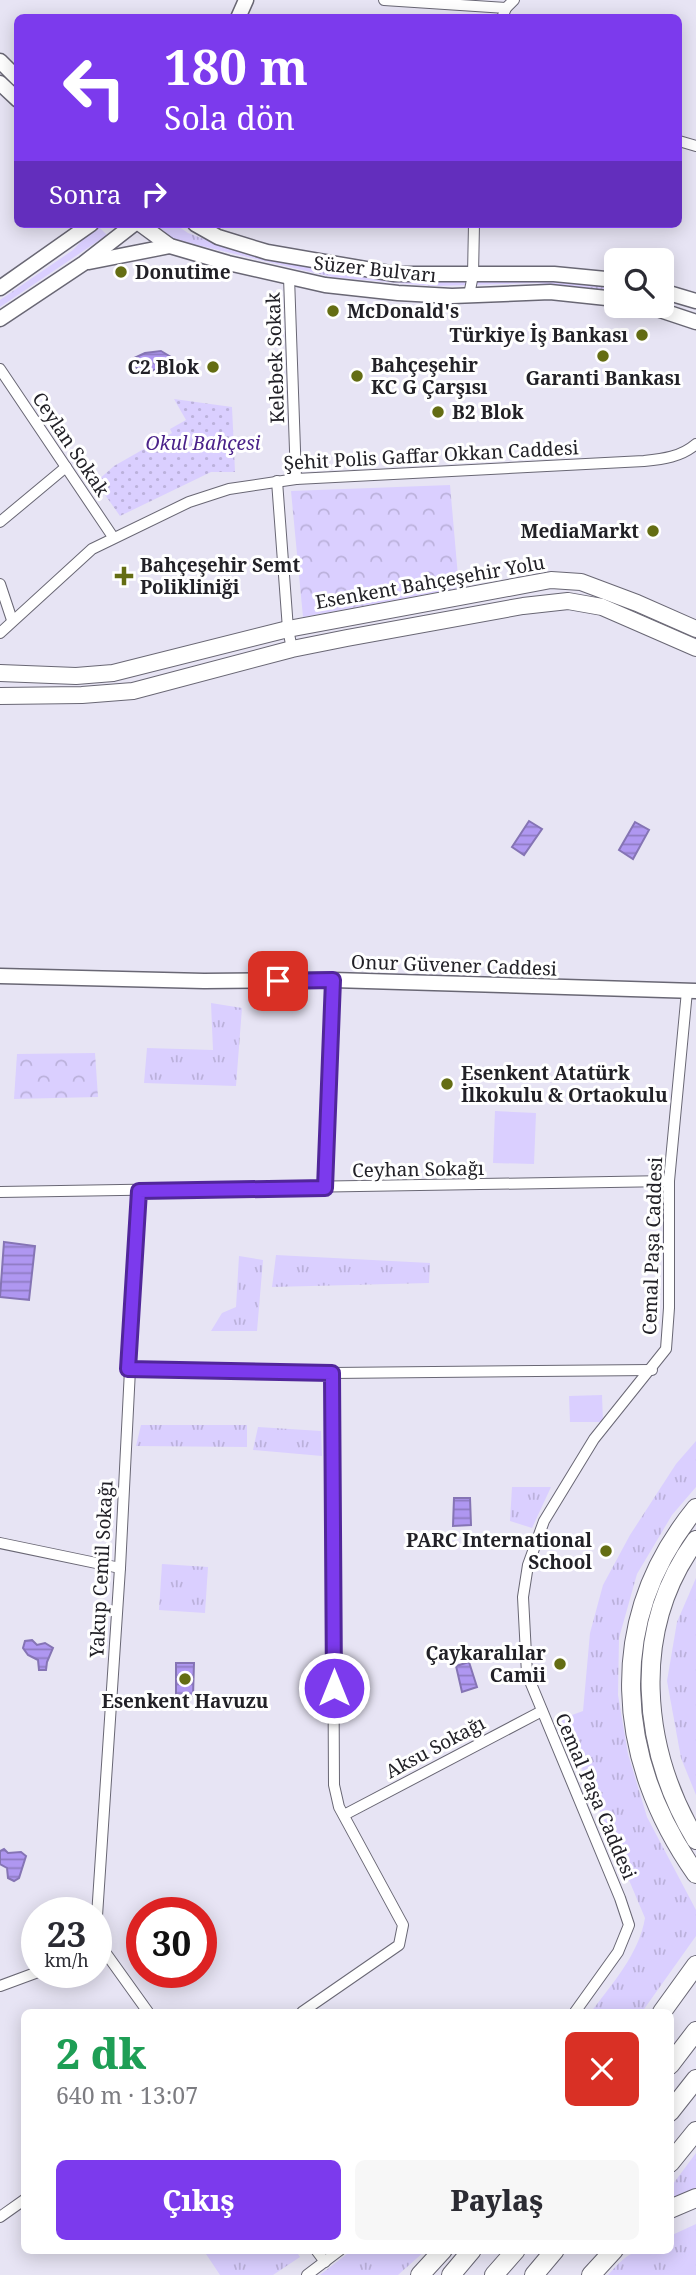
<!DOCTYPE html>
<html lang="tr">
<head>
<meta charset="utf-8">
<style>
	:root { --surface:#fff; --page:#f7f7f7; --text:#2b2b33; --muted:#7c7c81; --accent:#7c3aed }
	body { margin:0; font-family:"Noto Serif",serif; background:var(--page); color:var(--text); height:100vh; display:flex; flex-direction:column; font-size:26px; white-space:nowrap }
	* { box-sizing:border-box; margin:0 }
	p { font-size:23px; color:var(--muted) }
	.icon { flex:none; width:38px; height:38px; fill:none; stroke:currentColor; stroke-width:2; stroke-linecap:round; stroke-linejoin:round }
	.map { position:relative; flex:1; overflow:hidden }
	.side { position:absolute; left:21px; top:2009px; width:653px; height:245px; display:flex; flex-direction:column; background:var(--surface); border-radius:10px; box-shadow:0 4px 18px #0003 }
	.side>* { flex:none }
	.hud { position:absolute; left:14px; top:14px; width:668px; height:214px; border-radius:10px; box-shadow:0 4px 18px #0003; background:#7c3aed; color:#fff; overflow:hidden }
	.tools { position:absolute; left:604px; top:248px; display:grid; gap:14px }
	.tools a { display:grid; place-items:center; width:70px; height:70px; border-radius:10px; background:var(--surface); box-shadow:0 4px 18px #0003; font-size:35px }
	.speed { position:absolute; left:21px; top:1897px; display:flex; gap:14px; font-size:35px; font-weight:700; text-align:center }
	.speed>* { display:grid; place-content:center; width:91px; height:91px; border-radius:50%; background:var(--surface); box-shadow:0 4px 18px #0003; line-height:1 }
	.speed small { font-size:18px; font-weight:400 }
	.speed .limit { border:10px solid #d22; background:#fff; color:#111 }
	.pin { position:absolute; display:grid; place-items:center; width:60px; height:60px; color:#fff; margin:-30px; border-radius:14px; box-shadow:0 4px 10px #0006 }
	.me { position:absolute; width:77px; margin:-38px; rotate:0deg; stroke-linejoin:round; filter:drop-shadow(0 0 5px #0008) }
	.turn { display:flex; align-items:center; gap:24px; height:147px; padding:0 35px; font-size:32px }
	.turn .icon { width:91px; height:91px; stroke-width:2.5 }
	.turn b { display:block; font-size:49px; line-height:60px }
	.then { display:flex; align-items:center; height:66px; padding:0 35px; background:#0003; gap:14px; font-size:26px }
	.round { display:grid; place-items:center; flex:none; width:74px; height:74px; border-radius:10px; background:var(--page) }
	.headline { display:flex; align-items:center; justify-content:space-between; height:119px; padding:0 35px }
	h1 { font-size:42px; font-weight:800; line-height:52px; color:#1e9e55 }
	.action { display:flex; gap:14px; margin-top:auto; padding:14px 35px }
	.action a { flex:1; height:80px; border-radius:10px; background:var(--accent); color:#fff; font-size:28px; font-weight:800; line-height:80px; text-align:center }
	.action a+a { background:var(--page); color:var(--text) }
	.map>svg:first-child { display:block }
</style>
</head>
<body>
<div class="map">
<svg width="696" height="2275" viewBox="0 0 696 2275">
	<defs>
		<pattern id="grass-tufts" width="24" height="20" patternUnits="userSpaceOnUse" patternTransform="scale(1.75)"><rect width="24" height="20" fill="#dacfff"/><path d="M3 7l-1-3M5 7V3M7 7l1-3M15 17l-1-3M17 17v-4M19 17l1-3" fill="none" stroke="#bbb1db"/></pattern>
		<pattern id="forest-crowns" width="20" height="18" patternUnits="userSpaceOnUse" patternTransform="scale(1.75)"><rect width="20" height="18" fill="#dacfff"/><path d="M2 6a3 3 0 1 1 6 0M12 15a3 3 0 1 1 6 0" fill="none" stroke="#bbb1db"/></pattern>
		<pattern id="garden-dots" width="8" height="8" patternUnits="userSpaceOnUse" patternTransform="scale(1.75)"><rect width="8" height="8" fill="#dacfff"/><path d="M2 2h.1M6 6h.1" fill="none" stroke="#bbb1db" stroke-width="1.8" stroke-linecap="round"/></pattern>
		<pattern id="water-rules" width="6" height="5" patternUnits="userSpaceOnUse" patternTransform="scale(1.75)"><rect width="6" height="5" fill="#af97f1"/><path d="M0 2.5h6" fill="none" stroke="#8e7bc3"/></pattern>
	</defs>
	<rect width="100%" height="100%" fill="#e7e4f4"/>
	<g fill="url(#grass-tufts)">
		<path d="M145,224h30l13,9 37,14 60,15 331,22v7l-80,-8 -103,3 -101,-9 -135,-32 -27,-7z"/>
		<path d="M97,225l10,10 -107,72v-7l73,-50z"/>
		<path d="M211,1003l31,5 -6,78 -92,-3 3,-35 66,2z"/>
		<path d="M276,1255l154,8 -1,20 -157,4z"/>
		<path d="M239,1256l24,4 -6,71h-46l11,-18 14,-6z"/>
		<path d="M141,1425h106v22l-111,-1z"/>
		<path d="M258,1427l63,4 1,25 -69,-6z"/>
		<path d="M696,1441v46l-24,28 -35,59 -18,64 -1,57 10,59 19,63 49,93v26l-54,76h-51c21,-28 48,-58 54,-94l-84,-199 22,-8 7,-78 13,-48 27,-50 46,-71z"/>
		<path d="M512,1487h39l-19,41 -22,-7z"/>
		<path d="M162,1564l46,3 -3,46 -46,-3z"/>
		<path d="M696,1578v217l-15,-37 -14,-77 10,-59z"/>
		<path d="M696,2153v35l-26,12v-12z"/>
		<path d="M696,2224v51h-88c24,-27 27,-25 62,-25v-14z"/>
		<path d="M352,2250h73v1l-27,24h-78z"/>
		<path d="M204,2251h92l4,6 -27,18h-53z"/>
	</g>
	<g fill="url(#forest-crowns)">
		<path d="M450,485l9,103 -156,29 -12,-126z"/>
		<path d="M95,1053l3,44 -84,2 3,-45z"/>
	</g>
	<path fill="url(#garden-dots)" d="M174,399l58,8 3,65h-24l-91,44 -24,-34 18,-16 58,-33 -2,-4 16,-9z"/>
	<g fill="#dacfff">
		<path d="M495,1111l41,2 -2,51 -41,-1z"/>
		<path d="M602,1395l1,27h-33l-1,-26z"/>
	</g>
	<g fill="url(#water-rules)" stroke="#8574b4" stroke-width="2">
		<path d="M161,351l10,6 -6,4 -2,6 -14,5 -7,-3 -4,1 -6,-11 13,-6z"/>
		<path d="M529,821l13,8 -18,26 -12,-8z"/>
		<path d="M635,822l14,8 -16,29 -14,-9z"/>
		<path d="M4,1242l31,4 -6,54 -29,-3z"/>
		<path d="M454,1498h16l1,27 -18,1z"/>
		<path d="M32,1640l5,5 8,-2 8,5 -6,14 -1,8h-7l-1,-10 -10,-5 -5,-7 2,-7z"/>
		<path d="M469,1662l8,25 -15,5 -6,-26z"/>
		<path d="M176,1663h18l-1,33 -17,-1z"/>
		<path d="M4,1849l4,4 13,-1 5,4 -7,22 -5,3 -6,-3 -1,-10 -7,-4v-13z"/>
	</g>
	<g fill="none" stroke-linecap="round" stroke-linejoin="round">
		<g stroke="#696774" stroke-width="12">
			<g id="street">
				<path d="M384,0l122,8"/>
				<path d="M502,18l4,-10 8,-8"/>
				<path d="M679,141l17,5"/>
				<path d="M289,277l7,202"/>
				<path d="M469,295l4,-20 1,-51"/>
				<path d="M0,369l113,168"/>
				<path d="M277,481l11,148 4,20"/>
				<path d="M0,522l66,-55"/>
				<path d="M0,584l12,36"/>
				<path d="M0,633l92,-84 97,-47 40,-13 67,-10 348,-18c19,-2 37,-4 52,-17"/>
				<path d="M325,1188l8,-208"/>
				<path d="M0,1192l669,-11"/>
				<path d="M128,1369l204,4 320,-3"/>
				<path d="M0,1543l120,25"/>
				<path d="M344,1815l198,-104"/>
				<path d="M100,1945l-3,-29 23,-348 19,-377"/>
				<path d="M100,1945l48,67"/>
				<path d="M0,1986l38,-14"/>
				<path d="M302,2012l97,-67 4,-20 -64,-118 -5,-22 -2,-412"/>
				<path d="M575,2012l43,-60 11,-27 -9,-27 -93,-224 -4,-77 5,-32 16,-44 50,-82 72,-90 3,-41v-127l18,-190"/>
				<path d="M0,2217l24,-17"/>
				<path d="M316,2250l9,12"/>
				<path d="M307,2275l33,-25"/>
			</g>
		</g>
		<g stroke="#696774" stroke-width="17">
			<g id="secondary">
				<path d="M238,18l8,-18"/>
				<path d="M0,61l18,18"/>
				<path d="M0,83l18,17"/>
				<path d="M140,224l30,22 58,17 97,22 73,8 54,3 98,-4 66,7"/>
				<path d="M195,224l23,13 49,15 128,22h159l62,6"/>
				<path d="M89,262l81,-16"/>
				<path d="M0,288l91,-64"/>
				<path d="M662,291l34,10"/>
				<path d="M648,306l48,16"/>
				<path d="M0,319l84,-56 50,-39"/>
				<path d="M0,976l204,5 129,-1 363,11"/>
			</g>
		</g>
		<g stroke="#696774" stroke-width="18">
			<g id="primary">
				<path d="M0,673l76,3 37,-3 175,-44 263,-49 30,2 56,21 59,26"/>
				<path d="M0,696l82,-1 51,-4 159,-42 55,-11 176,-32 45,-5 34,6 94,41"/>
			</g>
		</g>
		<g stroke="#696774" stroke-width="20">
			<g id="highway">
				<path d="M696,1508c-92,113 -81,251 0,366"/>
				<path d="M696,1540c-66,90 -55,208 0,300"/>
				<path d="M662,2012l34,-47"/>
				<path d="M670,2065l26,-34"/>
				<path d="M670,2112l26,-33"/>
				<path d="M670,2163l26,-32"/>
				<path d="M670,2209l26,-11"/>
				<path d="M420,2275l23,-25"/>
				<path d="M451,2275l21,-25"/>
				<path d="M494,2275l22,-25"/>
				<path d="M534,2275l21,-25"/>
				<path d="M591,2275l23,-25"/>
			</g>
		</g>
		<use href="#street" stroke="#fff" stroke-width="10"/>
		<use href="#secondary" stroke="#fff" stroke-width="14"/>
		<use href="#primary" stroke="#fff" stroke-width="16"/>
		<use href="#highway" stroke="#fff" stroke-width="18"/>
	</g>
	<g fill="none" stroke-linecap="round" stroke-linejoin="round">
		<g stroke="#51269a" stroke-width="18">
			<path id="route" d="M278,981l55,-1 -8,208 -186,3 -11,178 204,4 2,315"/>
		</g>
		<use href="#route" stroke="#7c3aed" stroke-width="12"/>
	</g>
	<g fill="#646d13" stroke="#fff" stroke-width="2.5">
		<circle cx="121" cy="272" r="7"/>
		<circle cx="333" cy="311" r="7"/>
		<circle cx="642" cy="335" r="7"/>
		<circle cx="603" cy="356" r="7"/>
		<circle cx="213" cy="367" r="7"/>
		<circle cx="357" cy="376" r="7"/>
		<circle cx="438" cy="412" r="7"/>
		<circle cx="653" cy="531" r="7"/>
		<path d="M120.5 565.5h7v7h7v7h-7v7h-7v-7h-7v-7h7z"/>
		<circle cx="447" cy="1084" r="7"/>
		<circle cx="606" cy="1551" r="7"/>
		<circle cx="560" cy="1664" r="7"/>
		<circle cx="185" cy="1679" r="7"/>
	</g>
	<g text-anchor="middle" stroke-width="6" stroke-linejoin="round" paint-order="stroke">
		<g font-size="19" fill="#222127" stroke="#fff">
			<text transform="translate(375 269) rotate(6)" y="7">Süzer Bulvarı</text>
			<text transform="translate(275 358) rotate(-92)" y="7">Kelebek Sokak</text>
			<text transform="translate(71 444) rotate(56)" y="7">Ceylan Sokak</text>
			<text transform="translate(431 455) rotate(-3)" y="7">Şehit Polis Gaffar Okkan Caddesi</text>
			<text transform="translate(430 582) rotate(-10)" y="7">Esenkent Bahçeşehir Yolu</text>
			<text transform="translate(454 965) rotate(2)" y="7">Onur Güvener Caddesi</text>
			<text transform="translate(418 1169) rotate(-1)" y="7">Ceyhan Sokağı</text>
			<text transform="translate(652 1246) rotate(-88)" y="7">Cemal Paşa Caddesi</text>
			<text transform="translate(101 1569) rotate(-87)" y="7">Yakup Cemil Sokağı</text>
			<text transform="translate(435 1747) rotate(-28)" y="7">Aksu Sokağı</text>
			<text transform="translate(596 1796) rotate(67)" y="7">Cemal Paşa Caddesi</text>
		</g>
		<g font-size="19" font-weight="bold" fill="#222127" stroke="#fff" text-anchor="start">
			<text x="135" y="279">Donutime</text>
			<text x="347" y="318">McDonald's</text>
			<text x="628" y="342" text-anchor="end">Türkiye İş Bankası</text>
			<text x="371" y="372">Bahçeşehir<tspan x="371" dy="22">KC G Çarşısı</tspan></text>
			<text x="199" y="374" text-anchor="end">C2 Blok</text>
			<text x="603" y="385" text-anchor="middle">Garanti Bankası</text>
			<text x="452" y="419">B2 Blok</text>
			<text x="639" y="538" text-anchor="end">MediaMarkt</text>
			<text x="140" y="572">Bahçeşehir Semt<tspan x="140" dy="22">Polikliniği</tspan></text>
			<text x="461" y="1080">Esenkent Atatürk<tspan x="461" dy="22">İlkokulu &amp; Ortaokulu</tspan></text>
			<text x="592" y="1547" text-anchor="end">PARC International<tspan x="592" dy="22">School</tspan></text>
			<text x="546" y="1660" text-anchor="end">Çaykaralılar<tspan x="546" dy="22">Camii</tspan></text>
			<text x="185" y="1708" text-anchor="middle">Esenkent Havuzu</text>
		</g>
		<g font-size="19" font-style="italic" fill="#4b238a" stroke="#fff">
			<text x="203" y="450">Okul Bahçesi</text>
		</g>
	</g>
</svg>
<div class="tools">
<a><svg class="icon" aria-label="search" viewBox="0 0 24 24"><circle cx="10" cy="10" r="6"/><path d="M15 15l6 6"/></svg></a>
</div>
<div class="speed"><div>23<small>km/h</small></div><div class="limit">30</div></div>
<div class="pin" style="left:278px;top:981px;background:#d93025"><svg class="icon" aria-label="arrive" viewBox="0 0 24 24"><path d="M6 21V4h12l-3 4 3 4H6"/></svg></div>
<svg class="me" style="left:334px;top:1688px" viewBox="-20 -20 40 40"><circle r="17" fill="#7c3aed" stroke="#fff" stroke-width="3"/><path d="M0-11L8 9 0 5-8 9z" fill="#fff"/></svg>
<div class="hud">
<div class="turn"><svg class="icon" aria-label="left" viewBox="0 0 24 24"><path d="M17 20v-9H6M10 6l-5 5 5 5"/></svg><div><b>180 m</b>Sola dön</div></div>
<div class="then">Sonra<svg class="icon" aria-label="right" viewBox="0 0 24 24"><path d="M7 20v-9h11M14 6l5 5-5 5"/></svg></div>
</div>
<section class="side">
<div class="headline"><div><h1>2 dk</h1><p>640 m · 13:07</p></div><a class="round" style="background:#d93025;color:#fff"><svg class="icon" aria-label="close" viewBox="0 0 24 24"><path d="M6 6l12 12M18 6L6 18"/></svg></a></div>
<div class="action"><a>Çıkış</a><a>Paylaş</a></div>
</section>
</div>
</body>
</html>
